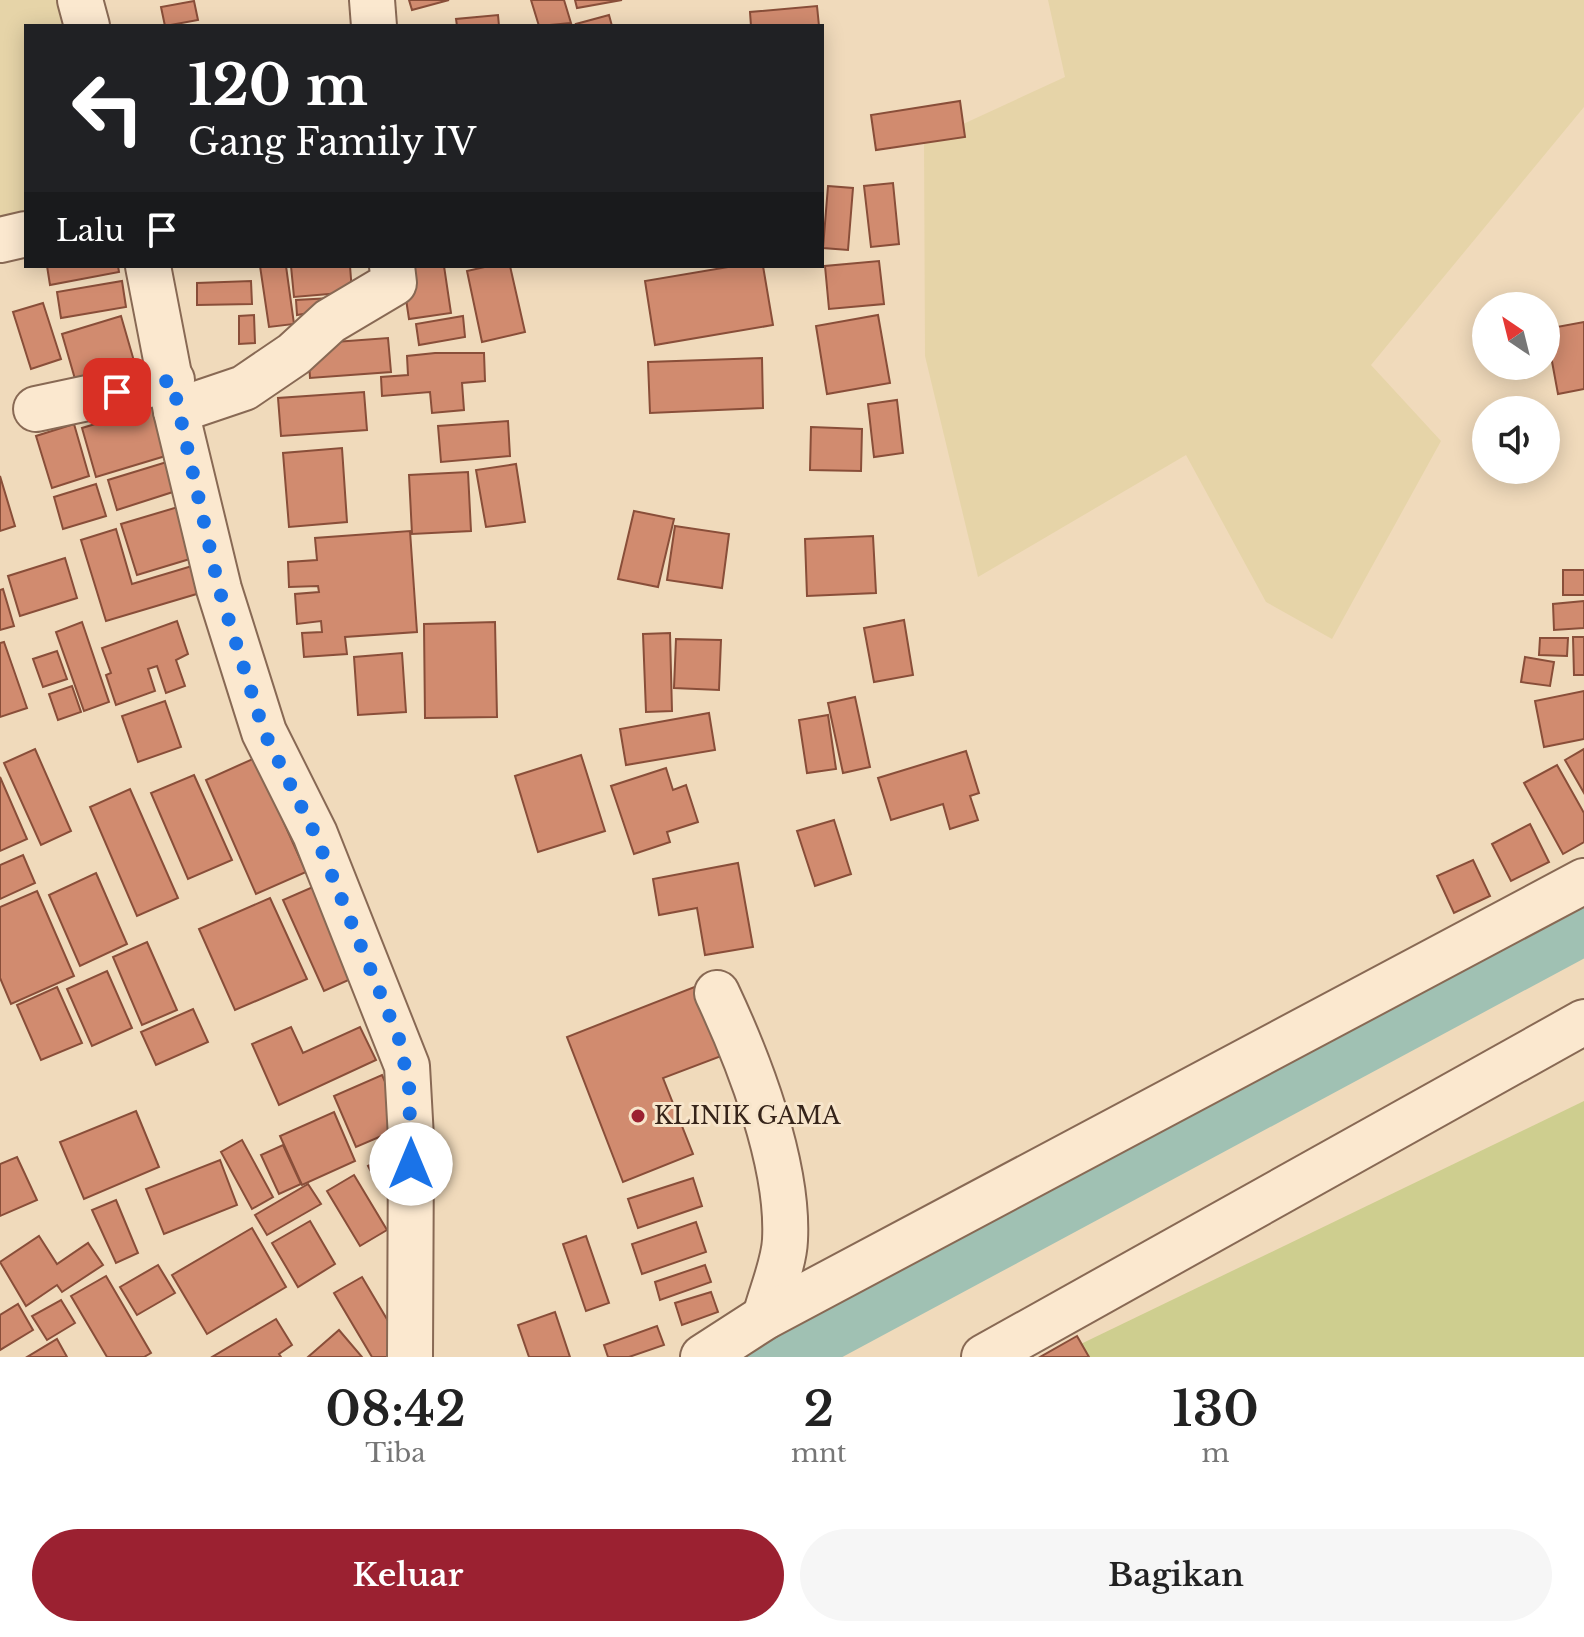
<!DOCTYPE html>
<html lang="id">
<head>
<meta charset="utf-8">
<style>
	:root { --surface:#fff; --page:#f6f6f6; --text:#222; --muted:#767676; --accent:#9b2131 }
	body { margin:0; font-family:"Libre Baskerville",serif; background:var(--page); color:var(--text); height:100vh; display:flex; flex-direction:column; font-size:30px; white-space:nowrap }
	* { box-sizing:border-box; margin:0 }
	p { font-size:26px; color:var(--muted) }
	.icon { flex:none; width:44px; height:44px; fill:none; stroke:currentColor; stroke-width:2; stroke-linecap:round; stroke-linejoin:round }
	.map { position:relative; height:1357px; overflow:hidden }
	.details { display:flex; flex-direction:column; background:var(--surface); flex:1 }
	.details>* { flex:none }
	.top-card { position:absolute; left:24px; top:24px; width:800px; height:244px; border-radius:0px; box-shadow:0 4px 20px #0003; background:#202124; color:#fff; overflow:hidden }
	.needle { width:52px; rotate:325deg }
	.tools { position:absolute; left:1472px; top:292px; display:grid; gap:16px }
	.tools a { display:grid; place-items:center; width:88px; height:88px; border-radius:50%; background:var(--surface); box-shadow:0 4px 20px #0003; font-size:40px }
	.pin { position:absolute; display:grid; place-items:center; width:68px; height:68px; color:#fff; margin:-34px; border-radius:16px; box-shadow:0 4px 12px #0006 }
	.me { position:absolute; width:88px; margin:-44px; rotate:0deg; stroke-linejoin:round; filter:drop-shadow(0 0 6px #0008) }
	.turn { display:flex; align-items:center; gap:28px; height:168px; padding:0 32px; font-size:36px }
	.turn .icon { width:104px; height:104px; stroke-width:2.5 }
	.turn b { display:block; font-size:56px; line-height:68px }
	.then { display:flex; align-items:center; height:76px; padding:0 32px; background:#0003; gap:16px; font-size:30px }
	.eta { display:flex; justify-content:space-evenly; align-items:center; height:136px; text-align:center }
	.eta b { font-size:48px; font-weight:600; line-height:56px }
	.primary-button { display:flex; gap:16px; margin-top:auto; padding:16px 32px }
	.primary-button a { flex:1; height:92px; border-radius:48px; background:var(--accent); color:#fff; font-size:32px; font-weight:600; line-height:92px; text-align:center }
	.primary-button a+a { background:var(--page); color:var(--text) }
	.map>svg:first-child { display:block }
</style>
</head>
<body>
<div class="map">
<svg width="1584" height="1357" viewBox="0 0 1584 1357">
	<rect width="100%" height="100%" fill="#f0dabb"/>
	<g fill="#e6d4a8">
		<path d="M0,0h84l6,26h-64v200l-26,5z"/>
		<path d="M1048,0h536v107l-213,258 70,76 -109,198 -66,-37 -80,-147 -208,122 -53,-221 -1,-214 141,-65z"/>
	</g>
	<path fill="#cece8f" d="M1584,1101v256h-525l-1,-2z"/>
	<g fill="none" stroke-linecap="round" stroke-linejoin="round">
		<path stroke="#a0c1b3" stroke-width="80" d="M758,1357l826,-444"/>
	</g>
	<g fill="#d18b6f" stroke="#894e39" stroke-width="2">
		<path d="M409,0h40l-37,10z"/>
		<path d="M531,0h33l7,23 -32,3z"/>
		<path d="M575,0h47l-45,8z"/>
		<path d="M194,1l4,19 -33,6 -4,-19z"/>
		<path d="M817,6l2,20h-68l-1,-14z"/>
		<path d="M498,15l1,11h-42l-1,-7z"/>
		<path d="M609,15l3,11h-35l-1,-2z"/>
		<path d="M960,101l5,36 -89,13 -5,-35z"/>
		<path d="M893,183l6,61 -28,3 -7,-61z"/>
		<path d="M828,186l25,2 -5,62 -25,-2z"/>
		<path d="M879,261l5,43 -55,5 -4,-43z"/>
		<path d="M47,266h71l1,6 -69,13z"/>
		<path d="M260,266h26l8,58 -25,3z"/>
		<path d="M291,266h59l2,26 -58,5z"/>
		<path d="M401,266h43l7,47 -42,6z"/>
		<path d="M489,266h21l15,66 -43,10 -15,-71z"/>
		<path d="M734,266h29l10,59 -118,20 -10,-64z"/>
		<path d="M122,281l4,26 -65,11 -4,-26z"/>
		<path d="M251,281l1,23 -55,1v-22z"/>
		<path d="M350,297l-41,16 -12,2 -1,-15z"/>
		<path d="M43,303l18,56 -30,10 -18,-57z"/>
		<path d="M254,315l1,28 -16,1v-28z"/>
		<path d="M878,315l12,68 -63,11 -11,-68z"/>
		<path d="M121,316l13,45 -59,18 -13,-45z"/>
		<path d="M463,316l2,21 -46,8 -3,-21z"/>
		<path d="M1584,322v67l-26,5 -12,-65z"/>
		<path d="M388,338l3,34 -81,6 -2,-34z"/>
		<path d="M435,353h49l1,28 -23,2 2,27 -32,3 -2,-21 -48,4 -1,-19 27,-2 -1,-19z"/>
		<path d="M762,358l1,50 -113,5 -2,-51z"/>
		<path d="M364,392l3,38 -86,6 -3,-38z"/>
		<path d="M897,400l6,53 -29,4 -6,-53z"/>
		<path d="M158,405l14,49 -76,23 -14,-49z"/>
		<path d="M508,421l2,35 -69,6 -3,-36z"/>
		<path d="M74,424l15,52 -37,12 -16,-52z"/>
		<path d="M811,427l51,2 -1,42 -51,-1z"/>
		<path d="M342,448l5,74 -58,5 -6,-74z"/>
		<path d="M170,461l9,29 -62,20 -9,-30z"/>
		<path d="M516,464l9,58 -39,5 -10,-57z"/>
		<path d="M468,472l3,59 -59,3 -3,-59z"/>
		<path d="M0,476l15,50 -15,5z"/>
		<path d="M96,484l10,32 -43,13 -9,-32z"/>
		<path d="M188,504l15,51 -66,20 -16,-51z"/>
		<path d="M634,511l40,8 -16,68 -40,-8z"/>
		<path d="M675,526l54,8 -7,54 -55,-8z"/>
		<path d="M116,529l16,55 60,-18 8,27 -94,28 -25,-81z"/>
		<path d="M410,531l7,101 -72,5 2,17 -43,3 -2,-24 20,-1 -1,-11 -24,3 -2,-30 24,-2 -1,-6 -29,1 -1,-25 29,-2 -2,-22z"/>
		<path d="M873,536l3,57 -69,3 -2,-57z"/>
		<path d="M65,558l12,40 -57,18 -12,-40z"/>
		<rect x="1563" y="570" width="21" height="25"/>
		<path d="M3,589l11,37 -14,4v-40z"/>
		<path d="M1584,601v27l-30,2 -1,-26z"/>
		<path d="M904,620l9,55 -39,7 -10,-54z"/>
		<path d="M177,621l11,33 -12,6 9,26 -19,7 -9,-27 -9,3 7,22 -39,14 -10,-30 5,-2 -9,-25z"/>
		<path d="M82,622l27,80 -25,9 -28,-79z"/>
		<path d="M495,622l2,95 -72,1 -1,-94z"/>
		<path d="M670,633l2,78 -26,1 -3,-78z"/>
		<path d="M1573,637h11v38h-10z"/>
		<path d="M1540,638h28l-1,18 -28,-1z"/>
		<path d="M676,639l45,1 -2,50 -45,-2z"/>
		<path d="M4,642l23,66 -27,9v-74z"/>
		<path d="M57,651l10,28 -24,8 -10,-28z"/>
		<path d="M402,653l4,59 -48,3 -4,-58z"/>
		<path d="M1525,657l29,5 -4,24 -29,-4z"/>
		<path d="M72,686l9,26 -23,8 -9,-26z"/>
		<path d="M1584,691v48l-40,8 -9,-46z"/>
		<path d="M855,697l15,70 -27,6 -15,-70z"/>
		<path d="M165,701l16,46 -43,15 -16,-46z"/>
		<path d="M709,713l6,37 -89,15 -6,-36z"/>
		<path d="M828,715l8,54 -29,4 -8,-53z"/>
		<path d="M35,749l36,82 -30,14 -37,-82z"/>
		<path d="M1584,749v44l-19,-33z"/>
		<path d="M966,751l13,42 -9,3 8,24 -28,9 -7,-25 -52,16 -13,-42z"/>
		<path d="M581,755l24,76 -67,21 -23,-76z"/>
		<path d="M255,758l51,114 -50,22 -50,-114z"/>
		<path d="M1557,765l27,48v29l-21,12 -39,-71z"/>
		<path d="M666,768l7,22 13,-5 12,37 -31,10 3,10 -36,12 -23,-68z"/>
		<path d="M194,775l38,85 -44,19 -37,-86z"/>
		<path d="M0,777l27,62 -27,12z"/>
		<path d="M130,789l48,109 -41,18 -47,-109z"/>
		<path d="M834,820l17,54 -36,12 -18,-55z"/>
		<path d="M1530,824l19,38 -38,19 -19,-37z"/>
		<path d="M23,855l12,28 -35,16v-34z"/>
		<path d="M1473,860l17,36 -36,17 -17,-37z"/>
		<path d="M738,863l15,84 -48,8 -8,-47 -38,7 -6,-36z"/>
		<path d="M96,873l31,71 -47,22 -31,-71z"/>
		<path d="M322,883l40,91 -38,17 -41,-91z"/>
		<path d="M37,891l37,85 -63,28 -11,-26v-71z"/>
		<path d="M270,898l37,81 -72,31 -36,-81z"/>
		<path d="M147,942l30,68 -35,15 -29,-68z"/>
		<path d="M107,971l25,57 -40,18 -25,-57z"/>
		<path d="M697,986l27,69 -61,23 30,76 -70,28 -56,-145z"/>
		<path d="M57,987l25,56 -41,17 -24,-55z"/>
		<path d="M193,1009l15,33 -52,23 -15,-33z"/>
		<path d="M291,1027l12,26 57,-26 16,33 -97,45 -27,-61z"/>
		<path d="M382,1075l23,51 -49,21 -22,-51z"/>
		<path d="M136,1111l23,56 -75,32 -24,-57z"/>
		<path d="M334,1112l21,49 -53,24 -22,-49z"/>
		<path d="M242,1140l31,57 -21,12 -31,-57z"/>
		<path d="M283,1145l18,39 -22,10 -18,-39z"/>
		<path d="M388,1155l12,20 -21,12 -11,-21z"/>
		<path d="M17,1157l20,43 -37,16v-52z"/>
		<path d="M220,1160l17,45 -73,29 -18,-45z"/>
		<path d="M354,1175l33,55 -27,16 -33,-55z"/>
		<path d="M693,1178l9,28 -64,22 -10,-29z"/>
		<path d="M308,1184l13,20 -54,31 -12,-20z"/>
		<path d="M116,1200l22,53 -22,10 -24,-53z"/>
		<path d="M310,1221l25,43 -37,23 -26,-44z"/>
		<path d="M696,1222l10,30 -64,22 -10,-30z"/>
		<path d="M252,1228l34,59 -79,47 -35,-59z"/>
		<path d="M39,1236l18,28 31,-21 15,22 -41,27 -5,-7 -31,21 -26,-44z"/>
		<path d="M586,1236l23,67 -23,8 -23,-67z"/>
		<path d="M158,1265l17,28 -38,22 -17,-28z"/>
		<path d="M705,1265l6,17 -51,18 -5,-18z"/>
		<path d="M106,1276l45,77 -7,4h-37l-36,-61z"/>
		<path d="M362,1277l45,76 -6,4h-29l-38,-64z"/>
		<path d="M711,1292l7,20 -36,13 -7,-22z"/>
		<path d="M61,1300l14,23 -28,17 -15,-24z"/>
		<path d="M18,1304l15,26 -33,20v-35z"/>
		<path d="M555,1312l15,45h-41l-11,-32z"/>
		<path d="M276,1319l16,26 -13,9 2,3h-69z"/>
		<path d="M657,1326l7,19 -35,12h-21l-4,-12z"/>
		<path d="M339,1330l23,27h-54z"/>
		<path d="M1077,1336l12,21h-49z"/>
		<path d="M57,1339l10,18h-40z"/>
	</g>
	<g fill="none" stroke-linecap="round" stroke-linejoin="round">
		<g stroke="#886954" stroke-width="48">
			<g id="minor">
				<path d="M80,0l7,26"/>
				<path d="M372,0l2,26"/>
				<path d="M0,240l26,-6"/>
				<path d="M148,266l28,145 43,178 45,143 51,102 92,232 4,72 -1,219"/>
				<path d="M36,409l136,-29"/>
				<path d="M176,411l68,-23 50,-34 36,-33 64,-38 -2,-17"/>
				<path d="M717,993c32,68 72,171 68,247 -1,24 -14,53 -20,77"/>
				<path d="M703,1357l62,-40 819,-436"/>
				<path d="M984,1357l600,-335"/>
			</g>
		</g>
		<use href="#minor" stroke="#fbe8cf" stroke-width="44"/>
	</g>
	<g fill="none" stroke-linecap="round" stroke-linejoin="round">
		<path stroke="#1a73e8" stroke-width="14" stroke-dasharray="0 25.2" d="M117,392l55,-12 47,209 45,143 51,102 84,205 10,46 2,79"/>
	</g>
	<circle fill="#9b2131" stroke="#f7e5cb" stroke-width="3" cx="638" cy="1116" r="8"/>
	<g text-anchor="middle" stroke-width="6" stroke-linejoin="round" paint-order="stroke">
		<g font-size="24" fill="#36241a" stroke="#f7e5cb" text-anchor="start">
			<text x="654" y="1124">KLINIK GAMA</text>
		</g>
	</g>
</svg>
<div class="tools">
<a><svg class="needle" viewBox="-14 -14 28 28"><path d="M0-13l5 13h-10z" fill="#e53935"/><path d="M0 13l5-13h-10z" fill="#767676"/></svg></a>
<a><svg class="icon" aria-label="sound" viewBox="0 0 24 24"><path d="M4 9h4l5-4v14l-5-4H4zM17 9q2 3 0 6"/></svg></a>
</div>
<div class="pin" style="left:117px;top:392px;background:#d93025"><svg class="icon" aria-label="arrive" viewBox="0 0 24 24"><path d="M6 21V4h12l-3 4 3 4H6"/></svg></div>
<svg class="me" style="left:411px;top:1164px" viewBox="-20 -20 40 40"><circle r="19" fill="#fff"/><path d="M0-13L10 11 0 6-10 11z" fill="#1a73e8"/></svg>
<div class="top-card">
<div class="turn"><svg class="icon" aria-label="left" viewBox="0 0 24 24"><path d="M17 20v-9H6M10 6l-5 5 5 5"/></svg><div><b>120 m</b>Gang Family IV</div></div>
<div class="then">Lalu<svg class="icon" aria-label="arrive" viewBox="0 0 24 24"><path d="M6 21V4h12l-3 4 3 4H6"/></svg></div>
</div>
</div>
<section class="details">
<div class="eta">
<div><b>08:42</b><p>Tiba</p></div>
<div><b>2</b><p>mnt</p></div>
<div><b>130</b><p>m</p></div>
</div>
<div class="primary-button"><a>Keluar</a><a>Bagikan</a></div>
</section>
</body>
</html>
